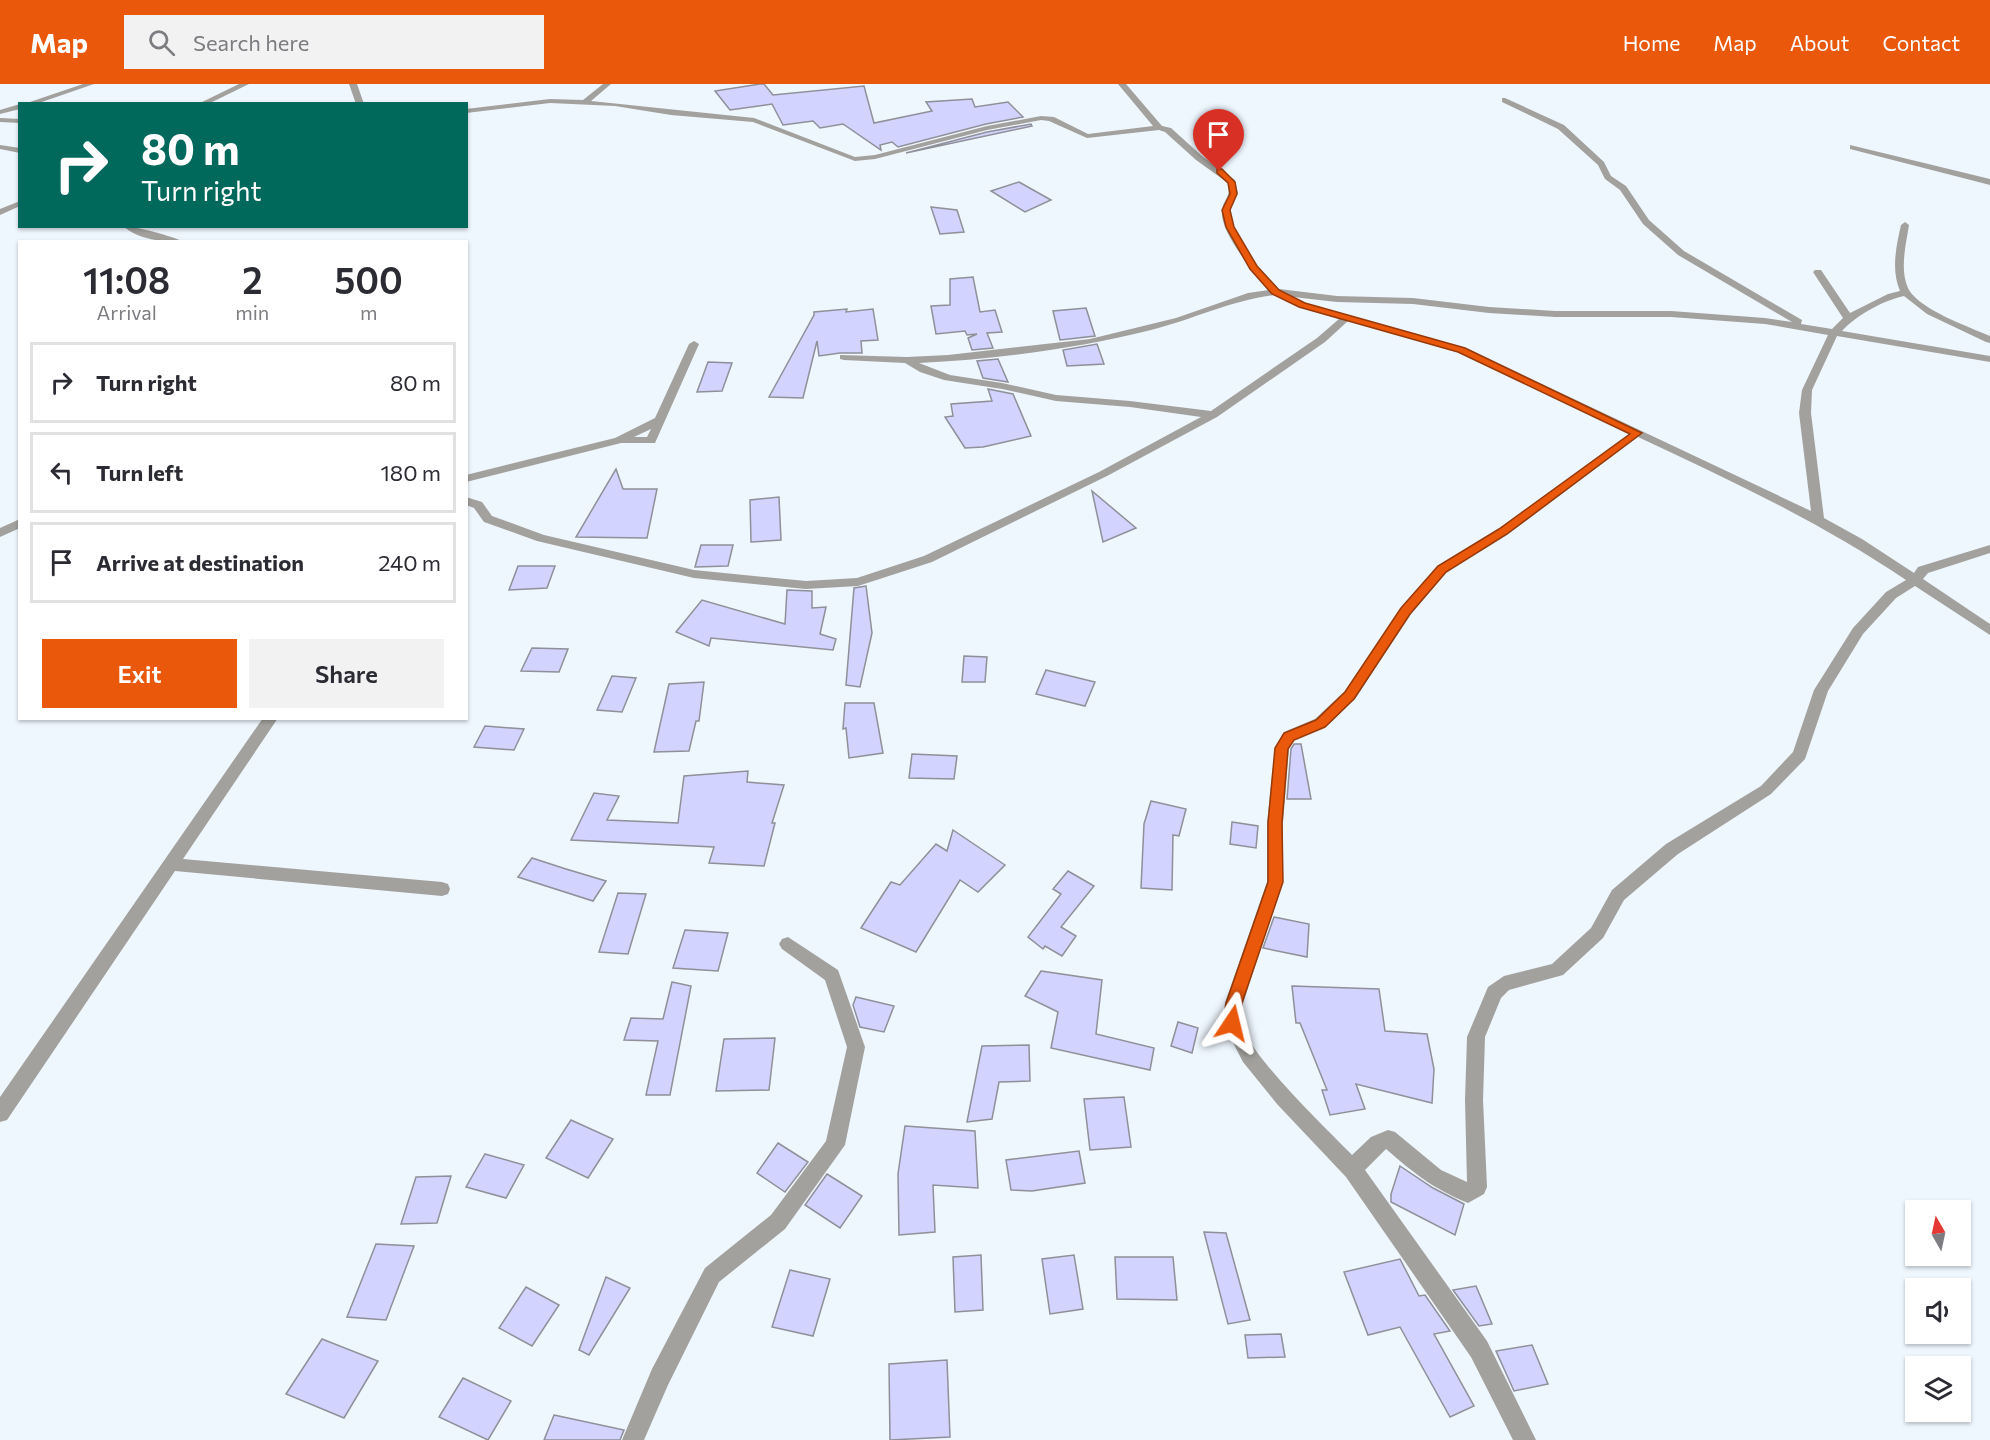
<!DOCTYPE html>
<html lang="en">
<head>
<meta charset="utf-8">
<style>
	:root { --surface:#fff; --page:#f2f2f3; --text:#2b2b33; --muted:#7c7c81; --line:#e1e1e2; --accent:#ea580c }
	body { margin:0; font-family:Commissioner,sans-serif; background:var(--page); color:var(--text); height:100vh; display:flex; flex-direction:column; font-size:22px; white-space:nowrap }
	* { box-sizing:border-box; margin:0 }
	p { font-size:20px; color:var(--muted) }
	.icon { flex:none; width:33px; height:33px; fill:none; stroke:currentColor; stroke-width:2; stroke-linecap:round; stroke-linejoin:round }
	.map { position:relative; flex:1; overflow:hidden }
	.side { position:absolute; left:18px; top:156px; width:450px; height:480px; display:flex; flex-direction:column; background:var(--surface); border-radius:0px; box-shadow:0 2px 4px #0004 }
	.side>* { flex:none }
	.guide { position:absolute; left:18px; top:18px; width:450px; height:126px; border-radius:0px; box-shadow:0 2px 4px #0004; background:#00695c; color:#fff; overflow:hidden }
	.needle { width:39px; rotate:351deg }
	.tools { position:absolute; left:1905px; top:1116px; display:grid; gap:12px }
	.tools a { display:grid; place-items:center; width:66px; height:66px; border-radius:0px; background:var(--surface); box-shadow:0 2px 4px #0004; font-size:30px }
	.pin { position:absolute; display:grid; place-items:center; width:51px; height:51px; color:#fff; margin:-62px -26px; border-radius:50% 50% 50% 0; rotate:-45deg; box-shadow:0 0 6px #0007 }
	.pin .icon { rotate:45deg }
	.me { position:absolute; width:66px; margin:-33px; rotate:10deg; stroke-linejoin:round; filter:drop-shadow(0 0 4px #0008) }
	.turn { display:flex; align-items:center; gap:21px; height:126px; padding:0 24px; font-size:27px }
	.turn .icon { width:78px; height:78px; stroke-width:2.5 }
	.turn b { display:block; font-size:42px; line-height:51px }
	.eta { display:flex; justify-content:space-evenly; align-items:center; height:102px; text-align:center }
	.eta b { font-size:36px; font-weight:600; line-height:42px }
	.cta { display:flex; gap:12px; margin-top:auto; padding:12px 24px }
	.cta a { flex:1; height:69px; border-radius:0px; background:var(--accent); color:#fff; font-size:24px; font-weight:600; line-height:69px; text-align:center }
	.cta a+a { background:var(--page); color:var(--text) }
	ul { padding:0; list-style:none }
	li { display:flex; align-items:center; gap:18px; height:81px; margin:0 12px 9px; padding:0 12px; border:3px solid var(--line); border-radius:0px }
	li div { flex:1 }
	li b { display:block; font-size:22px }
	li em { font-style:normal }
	header { display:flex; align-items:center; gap:36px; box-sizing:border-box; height:84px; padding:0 30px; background:var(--accent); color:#fff }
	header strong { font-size:28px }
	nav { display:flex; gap:33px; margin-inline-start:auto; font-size:21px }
	.search { width:420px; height:54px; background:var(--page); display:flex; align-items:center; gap:15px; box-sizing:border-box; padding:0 21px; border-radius:0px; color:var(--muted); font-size:22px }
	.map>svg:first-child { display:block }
</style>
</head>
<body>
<header>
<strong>Map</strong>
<div class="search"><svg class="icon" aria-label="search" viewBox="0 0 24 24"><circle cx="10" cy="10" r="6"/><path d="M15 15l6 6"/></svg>Search here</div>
<nav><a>Home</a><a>Map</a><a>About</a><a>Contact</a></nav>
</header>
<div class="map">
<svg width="1990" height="1356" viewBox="0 0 1990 1356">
	<rect width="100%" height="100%" fill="#eef6fe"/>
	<g fill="#d2d3fe" stroke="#8f9099" stroke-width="1.5">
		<path d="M760,0h4l9,11 91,-9 10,37 58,-12 -6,-9 46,-3 3,8 33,-5 15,15 -37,7 -88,23 -6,-5 -12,3 1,5 -38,-26 -23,4 -7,-7 -30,4 -11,-21 -42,6 -15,-19z"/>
		<path d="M1031,40l1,2 -126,27 81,-21z"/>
		<path d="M1019,98l32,18 -26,12 -34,-21z"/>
		<path d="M931,123l26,3 7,22 -24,2z"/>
		<path d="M973,193l7,35 15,-2 7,22 -15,1 6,15 -21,2 -4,-12 9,-4 -10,1 -2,-4 -29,3 -5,-28 19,-1v-26z"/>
		<path d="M1086,224l9,28 -35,4 -7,-29z"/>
		<path d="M847,225l-1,3 27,-3 5,31 -17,1 1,12h-22l-21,3 -2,-15 -14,57 -34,-1 45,-82v-3z"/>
		<path d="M1097,260l7,20 -37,2 -4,-16z"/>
		<path d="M998,275l10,23 -25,-4 -6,-17z"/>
		<path d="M708,278l24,1 -10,28 -25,1z"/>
		<path d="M988,305l25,5 18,42 -48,11 -18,1 -20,-31 8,-1 -2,-12 41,-3z"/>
		<path d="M616,385l7,20h34l-10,49 -71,-1z"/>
		<path d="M1092,407l44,37 -33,14z"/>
		<path d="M779,413l2,43 -30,2 -1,-42z"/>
		<path d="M701,461h32l-5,21 -33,1z"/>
		<path d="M518,482h37l-8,22 -38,2z"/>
		<path d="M866,502l6,47 -12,54 -14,-2 8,-97z"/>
		<path d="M787,506l25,1v17l14,-1 -6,27 16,5 -3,11 -122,-12 -2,8 -33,-14 26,-32 83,24z"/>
		<path d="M532,564l36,1 -9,23 -38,-1z"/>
		<path d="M964,572l23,1 -2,25h-23z"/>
		<path d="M1046,586l49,12 -10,24 -49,-12z"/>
		<path d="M612,592l24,2 -14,34 -25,-2z"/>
		<path d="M704,598l-5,39h-3l-7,30 -35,1 15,-68z"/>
		<path d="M845,619h29l9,50 -34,5 -3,-30 -3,1z"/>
		<path d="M485,642l39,3 -10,21 -40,-3z"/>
		<path d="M1294,660h7l10,55h-24l4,-50z"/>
		<path d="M912,670l45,2 -3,23 -45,-1z"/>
		<path d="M748,687l-1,11 37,3 -12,38h3l-11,43 -55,-3 5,-16 -143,-7 23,-47 25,3 -12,24 71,3 6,-47z"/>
		<path d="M1151,717l35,8 -7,27 -6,-1 -1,55 -31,-2 3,-64z"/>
		<path d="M1232,738l26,4 -2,22 -26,-4z"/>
		<path d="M953,746l52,35 -27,27 -18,-12 -44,72 -55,-24 30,-46 9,3 36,-41 11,7z"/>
		<path d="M532,774l34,11 40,12 -13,20 -75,-24z"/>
		<path d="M1068,787l26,15 -33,41 15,9 -14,20 -17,-10 -2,3 -15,-12 33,-43 -8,-5z"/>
		<path d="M618,809l28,1 -18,60 -29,-2z"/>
		<path d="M1274,833l35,7 -2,33 -44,-9z"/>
		<path d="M685,846l43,3 -10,38 -45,-3z"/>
		<path d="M1041,887l61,9 -6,54 58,14 -4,22 -99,-22 7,-36 -33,-16z"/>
		<path d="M672,898l19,4 -21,109h-24l12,-54 -34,-1 7,-22 32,1z"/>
		<path d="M1292,902l87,3 6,42 42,3 7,35 -2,34 -76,-19 9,25 -35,6 -8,-25h5l-27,-67h-4z"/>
		<path d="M856,913l38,9 -10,26 -24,-5 -7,-22z"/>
		<path d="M1178,938l20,6 -6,25 -21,-7z"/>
		<path d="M775,954l-6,52 -53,1 8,-52z"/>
		<path d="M1029,961l1,36 -31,1 -7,37 -25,3 15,-76z"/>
		<path d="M1124,1013l7,50 -41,3 -6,-51z"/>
		<path d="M571,1036l42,19 -25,39 -42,-20z"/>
		<path d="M905,1042l70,5 3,57 -45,-3 2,47 -36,3 -1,-61z"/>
		<path d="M778,1059l30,19 -23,30 -28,-19z"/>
		<path d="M1079,1067l6,32 -53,8 -21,-1 -5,-30z"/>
		<path d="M485,1070l39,11 -18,33 -40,-11z"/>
		<path d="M1400,1082l33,22 31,16 -9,31 -64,-33v-8z"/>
		<path d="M827,1090l35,22 -22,32 -35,-23z"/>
		<path d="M451,1092l-14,47 -36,1 15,-47z"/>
		<path d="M1204,1148l22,1 24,87 -22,4z"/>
		<path d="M376,1160l38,2 -28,74 -39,-3z"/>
		<path d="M981,1171l2,55 -28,2 -2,-55z"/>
		<path d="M1074,1171l9,54 -33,5 -8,-55z"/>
		<path d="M1115,1173h58l4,43 -60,-1z"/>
		<path d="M1400,1175l19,37 6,-1 25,36 -16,3 40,72 -24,11 -50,-90 -32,8 -24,-63z"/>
		<path d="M790,1186l40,9 -17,57 -41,-9z"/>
		<path d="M606,1193l24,11 -41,67 -10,-5z"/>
		<path d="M1476,1202l16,38 -13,2 -26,-36z"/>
		<path d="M526,1203l33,18 -27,41 -33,-18z"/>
		<path d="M1281,1250l4,23 -37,1 -3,-23z"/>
		<path d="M322,1255l56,22 -34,57 -58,-24z"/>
		<path d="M1532,1261l16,39 -34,7 -18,-40z"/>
		<path d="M947,1276l3,77 -60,3 -1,-76z"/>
		<path d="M463,1294l48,23 -23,39 -49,-23z"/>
		<path d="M554,1331l70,15 -4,10h-76z"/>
	</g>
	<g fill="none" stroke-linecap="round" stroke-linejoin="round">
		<g fill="#a3a19d" fill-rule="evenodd">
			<path d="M83,0h11l-58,20h-12z"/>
			<path d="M239,0h10l-41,20h-10z"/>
			<path d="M349,0h8l7,20h-8z"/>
			<path d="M603,0h8l-20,17 163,17 101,39 20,-2 112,-29 54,-10 13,1 34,17 65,-8 -35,-42h8l36,42 9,2 31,28 33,24 3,13 -8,17 4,17 23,39 22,23 58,7 76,2 76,9 66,4h116l94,7 27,4 -114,-67 -35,-31 -23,-34 -15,-11 -7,-14 -40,-36 -56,-27v-4h3l59,27 40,37 7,14 15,10 23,34 35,31 118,69 -1,4 31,5 11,-11 -30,-46 2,-2h6l29,43 38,-19 12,-3c-9,-21 -4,-44 1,-66l4,-3 4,3c-3,19 -10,46 0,65 12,20 60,37 81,46v7l-4,-1 -59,-28 -23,-18c-22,5 -47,19 -62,35l148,25v6l-153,-26 -25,54 -1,23 13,105 38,21 52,34 4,-6 72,-22v8l-62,20 -5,6 67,45v11l-75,-49 -19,12 -33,36 -35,57 -23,68 -34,35 -93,60 -54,46 -21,38 -40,37 -54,15 -8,8 -16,39 -2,63 4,87 -3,7 -16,9c-36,-15 -53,-29 -82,-54l-21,21 122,171 49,99h-23l-42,-83 -125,-180 -69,-73 -34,-42 -20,-39 2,-20 42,-121v-59l8,-75 9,-16 31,-13 30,-28 56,-83 36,-42 62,-37 131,-96 -172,-81 -110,-31 -23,21 -108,75 -110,59 -175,86 -74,24 -52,3 -112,-11 -157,-37 -53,-19 -10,-14 -8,-3v-8l16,5 10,14 52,19 150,35 112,11 51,-3 67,-22 175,-84 102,-55 -71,-10 -74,-6 -54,-12 -58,-9 -24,-8 -15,-9 -61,-3 -4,-1v-4l67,2 41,-2 142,-16 86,-21 72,-25 21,-3c-14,-16 -50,-58 -47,-80 2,-12 9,-12 6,-27l-32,-23 -31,-28 -6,-2 -72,8 -38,-17 -8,-1 -54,10 -112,29 -20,2 -102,-39 -82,-7 -56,-9 -65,-3 -84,10v-4l84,-10 33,1zM1275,211l24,12 40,12 -22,19 -106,73 -81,-10 -74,-6 -54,-12 -52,-8 -31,-12c78,-4 156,-14 232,-33 41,-10 81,-30 124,-35zM1293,213l44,5 76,2 76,9 66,4h116l94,7 63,11 -26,55 -3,23 12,98 -345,-163 -161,-45zM1638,353c94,44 182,85 268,143l-20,12 -33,36 -39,62 -21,62 -32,34 -95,58 -54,46 -21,38 -39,36 -48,12 -16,11 -21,50 -2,63 2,82 -26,-12 -46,-38 -7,-2 -17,7 -19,18c-23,-24 -107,-103 -111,-134 -1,-5 1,-12 2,-18l40,-121v-59l6,-75 5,-8 31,-13 30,-28 56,-85 36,-42 60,-37z"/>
			<path d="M20,20v5l-20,5v-4z"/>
			<path d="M0,34l20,1v4l-20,-1z"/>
			<path d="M0,61l20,3v5l-20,-4z"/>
			<path d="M1850,61l140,34v6l-140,-36z"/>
			<path d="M20,117v5l-20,9v-6z"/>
			<path d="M123,142c10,0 51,10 60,16 -20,0 -44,-2 -60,-16z"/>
			<path d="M694,257l5,3 -44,99h-34l-155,39v-7l149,-37 40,-20 34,-74zM651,345l-4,8h-13z"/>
			<path d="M20,435v9l-20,9v-9z"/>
			<path d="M263,634h15l-95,141 259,23 6,2 2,5 -2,5 -6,2 -267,-25 -168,249 -7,2v-25z"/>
			<path d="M788,853l50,33 27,77 -20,98 -60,84 -66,53 -51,103 -24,55h-22l30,-71 53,-101 66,-53 55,-74 21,-94 -22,-67 -43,-31 -3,-5 3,-5z"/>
		</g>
	</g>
	<path fill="#ea580c" stroke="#983908" stroke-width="1.5" d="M1217,85h5l13,13 2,12 -7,16 4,17 23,39 22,24 26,13 160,45 177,85 -135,101 -61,38 -36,42 -56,85 -29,28 -31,13 -6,9 -6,74 1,59 -41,121 -5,25 -5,2 -6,-2 -3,-5 3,-20 42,-121v-59l7,-75 9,-15 32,-13 29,-28 56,-84 37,-42 61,-37 131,-95 -172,-82 -159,-45 -27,-13 -22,-25 -24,-42 -4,-17 8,-16 -2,-11 -11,-10z"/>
</svg>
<div class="tools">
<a><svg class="needle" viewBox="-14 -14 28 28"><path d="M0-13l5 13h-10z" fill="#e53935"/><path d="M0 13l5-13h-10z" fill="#7c7c81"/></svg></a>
<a><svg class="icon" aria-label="sound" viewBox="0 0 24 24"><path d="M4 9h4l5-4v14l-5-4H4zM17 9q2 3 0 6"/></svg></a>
<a><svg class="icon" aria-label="layers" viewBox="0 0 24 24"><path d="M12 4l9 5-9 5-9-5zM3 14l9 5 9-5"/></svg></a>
</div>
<div class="pin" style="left:1219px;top:87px;background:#d93025"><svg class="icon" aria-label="arrive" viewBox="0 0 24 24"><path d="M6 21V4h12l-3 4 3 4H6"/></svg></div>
<svg class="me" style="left:1232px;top:939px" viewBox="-20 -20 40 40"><path d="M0-17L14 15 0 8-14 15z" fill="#ea580c" stroke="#fff" stroke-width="4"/></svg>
<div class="guide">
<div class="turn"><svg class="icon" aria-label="right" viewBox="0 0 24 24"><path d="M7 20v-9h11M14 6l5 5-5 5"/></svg><div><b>80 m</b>Turn right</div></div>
</div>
<section class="side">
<div class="eta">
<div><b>11:08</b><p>Arrival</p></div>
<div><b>2</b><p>min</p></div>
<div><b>500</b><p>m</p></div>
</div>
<ul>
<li><svg class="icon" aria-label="right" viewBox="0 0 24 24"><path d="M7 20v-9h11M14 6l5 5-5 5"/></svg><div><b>Turn right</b></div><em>80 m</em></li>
<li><svg class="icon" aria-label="left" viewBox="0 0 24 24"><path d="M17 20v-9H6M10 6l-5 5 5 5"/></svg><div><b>Turn left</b></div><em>180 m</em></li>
<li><svg class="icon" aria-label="arrive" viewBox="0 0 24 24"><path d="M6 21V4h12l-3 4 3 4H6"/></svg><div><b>Arrive at destination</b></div><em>240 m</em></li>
</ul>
<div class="cta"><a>Exit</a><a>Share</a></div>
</section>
</div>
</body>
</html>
